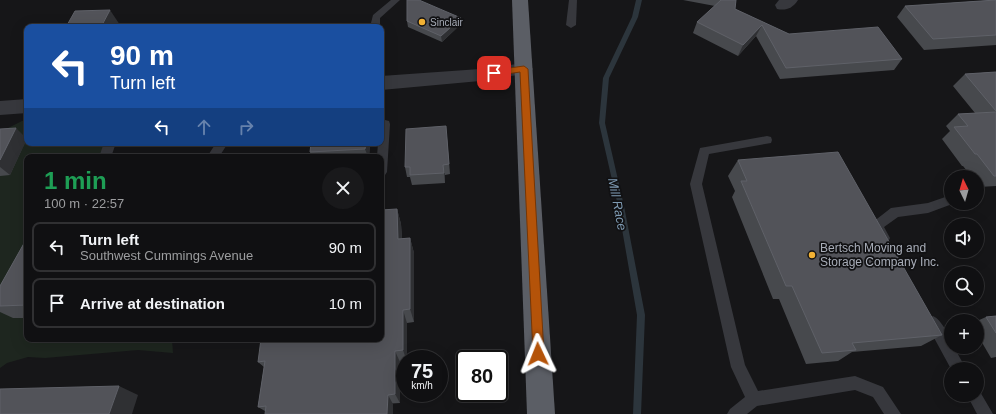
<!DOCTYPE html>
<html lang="en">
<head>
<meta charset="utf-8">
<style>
	:root { --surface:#101012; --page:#19191b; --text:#f1f3f6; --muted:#9c9d9f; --line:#303032 }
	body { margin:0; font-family:Arial,sans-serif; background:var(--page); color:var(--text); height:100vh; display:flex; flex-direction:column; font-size:15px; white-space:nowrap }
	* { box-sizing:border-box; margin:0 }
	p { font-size:13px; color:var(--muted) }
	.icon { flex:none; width:22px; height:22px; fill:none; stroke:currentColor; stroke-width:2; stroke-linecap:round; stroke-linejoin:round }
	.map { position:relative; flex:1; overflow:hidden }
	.side { position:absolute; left:24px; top:154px; width:360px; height:188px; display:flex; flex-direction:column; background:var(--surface); border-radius:8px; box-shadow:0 4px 16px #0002,0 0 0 1px var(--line) }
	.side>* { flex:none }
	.hud { position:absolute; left:24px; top:24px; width:360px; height:122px; border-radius:8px; box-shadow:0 4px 16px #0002,0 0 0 1px var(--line); background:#1a4fa0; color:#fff; overflow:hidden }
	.needle { width:26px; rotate:355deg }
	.tools { position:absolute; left:944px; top:170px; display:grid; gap:8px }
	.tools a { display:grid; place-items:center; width:40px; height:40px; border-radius:50%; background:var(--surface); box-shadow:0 4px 16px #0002,0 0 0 1px var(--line); font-size:20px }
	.speed { position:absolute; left:396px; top:350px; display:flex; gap:8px; font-size:20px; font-weight:700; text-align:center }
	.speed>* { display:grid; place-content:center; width:52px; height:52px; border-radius:50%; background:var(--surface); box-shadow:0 4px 16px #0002,0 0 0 1px var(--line); line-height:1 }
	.speed small { font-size:10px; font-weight:400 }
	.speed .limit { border:2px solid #111; border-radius:6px; background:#fff; color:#111 }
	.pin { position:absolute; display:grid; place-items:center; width:34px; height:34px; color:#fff; margin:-17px; border-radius:8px; box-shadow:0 2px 6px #0006 }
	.me { position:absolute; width:44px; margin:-22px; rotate:358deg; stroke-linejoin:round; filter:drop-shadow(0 0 3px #0008) }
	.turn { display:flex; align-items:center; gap:14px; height:84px; padding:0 20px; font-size:18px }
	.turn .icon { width:52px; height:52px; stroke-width:2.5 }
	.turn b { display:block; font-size:28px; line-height:34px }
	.lanes { display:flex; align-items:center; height:38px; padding:0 20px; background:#0003; justify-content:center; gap:20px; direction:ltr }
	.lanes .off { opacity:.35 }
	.round { display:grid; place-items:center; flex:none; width:42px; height:42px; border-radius:21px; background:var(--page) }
	.summary { display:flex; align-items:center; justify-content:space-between; height:68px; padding:0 20px }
	h1 { font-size:24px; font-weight:700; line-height:30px; color:#1e9e55 }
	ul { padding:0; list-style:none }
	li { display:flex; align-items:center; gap:12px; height:50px; margin:0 8px 6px; padding:0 12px; border:2px solid var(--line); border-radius:8px }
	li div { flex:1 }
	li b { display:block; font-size:15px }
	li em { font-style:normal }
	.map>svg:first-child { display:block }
</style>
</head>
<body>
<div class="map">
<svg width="996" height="414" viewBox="0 0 996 414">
	<rect width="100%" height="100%" fill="#161618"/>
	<path fill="#1e261f" d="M22,121h5v22h88l-8,14h-80v182h145l1,14 -35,-3 -93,8 -17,-1 -21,6 -7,5v-233l8,-7z"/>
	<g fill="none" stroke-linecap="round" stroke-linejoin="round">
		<path fill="#2c353c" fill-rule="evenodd" d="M636,0h6l-4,17 -29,61 -4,45 19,83 21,109 -4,99h-8l4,-99 -19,-109 -19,-83 4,-45 29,-61z"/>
		<g fill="#37383d" fill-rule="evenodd">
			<path d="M391,0h9l-20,18v9h-10l3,-12z"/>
			<path d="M569,0h8l-1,25 -5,3 -5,-3z"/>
			<path d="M385,120l4,1 1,3 -3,48 -2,3 -4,2v-20h-4l1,-14h3v-21z"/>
			<path d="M767,136l4,1 1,3 -1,3 -62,11 -7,30 43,181 13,26 97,-15 28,11 18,27h-17l-11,-17 -18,-7 -98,16 -10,8h-20l3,-5 15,-12 -14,-30 -41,-183 10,-36z"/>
			<path d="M104,143h12l-5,14h-12z"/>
			<path d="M216,143h12l-9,14h-12z"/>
			<path d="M951,195v8h4l-27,10 -30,4 -14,10 6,11 -2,4 -4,1 -4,-1 -9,-16 2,-4 18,-14 37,-5z"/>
			<path d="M933,316c9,4 18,22 18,31h3l12,22h-15l-25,-46 2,-5z"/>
			<path d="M977,389l2,1 14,24h-16l-10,-19h10z"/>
		</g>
		<g fill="#37383d" fill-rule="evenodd">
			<path d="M779,0h19c-5,8 -12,11 -21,9l-2,-4z"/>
			<path d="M524,63l6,2 3,4 -3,4 -50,8 -99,9v-14l99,-7z"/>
			<path d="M27,99v14l-27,2v-14z"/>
		</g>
		<path fill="#5b5e65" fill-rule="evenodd" d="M512,0h16l27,414h-28z"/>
	</g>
	<g fill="#47494d">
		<path d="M683,0h53l-1,9 54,25 113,25 -8,11 -114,9 -24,-43 -18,20 -45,-23 4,-11 18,-16z"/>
		<path d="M996,0v45l-72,5 -27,-33 8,-11z"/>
		<path d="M407,21l54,3 -19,18 -34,-15z"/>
		<path d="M996,72v114l-17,1 -2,-3v-7h-5l-9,-11h-1l-20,-27 8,-8 -4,-5 12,-12 17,-1 -22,-27 12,-12z"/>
		<path d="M0,129l27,9 -17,37 -10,1z"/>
		<path d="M447,137l3,37 -5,1v8l-33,2 -2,-8h-3l-2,-10z"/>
		<path d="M311,143h59l-1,14h-57l-2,-5z"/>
		<path d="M738,160l204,175 -21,11 -69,6 -14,9 -32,3 -27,-65h-6l-41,-102 3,-6 -7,-15z"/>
		<path d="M397,209l4,15 1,15 8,-1 4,15v69l-7,1v36h-2v2l-5,1v41l-135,8 -7,-4 6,-40 -6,-5z"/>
		<path d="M27,238v80h-14l-13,-6v-26z"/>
		<path d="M996,316v41l-5,1 -14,-24v-13l9,-4z"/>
	</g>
	<g fill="#2f3033">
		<path d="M110,10l10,15 -1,2h-18z"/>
		<path d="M461,18v6l-19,18 -1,-6z"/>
		<path d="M762,25l-6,11 -18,20 5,-11z"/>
		<path d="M16,128l11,11 -17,36 -10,-8v-7z"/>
		<path d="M366,143h4l-1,14h-1l-3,-8z"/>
		<path d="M443,165l2,10v8l-1,-10z"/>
		<path d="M397,209l4,15 2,30 -5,-15z"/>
		<path d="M410,238l4,15v69l-4,-13z"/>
		<path d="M403,310l4,13v36h-1l-3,-9z"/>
		<path d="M395,351l5,11v41l-5,-9z"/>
		<path d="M119,386l19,9 -6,19h-23z"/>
		<path d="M388,395l5,9v10h-6z"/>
	</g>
	<g fill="#525359" stroke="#5f6168">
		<path d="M407,0h12l42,18 -20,18 -34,-15z"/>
		<path d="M721,0h15l-1,9 54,25 89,-7 24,32 -116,9 -24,-43 -19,20 -46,-23z"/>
		<path d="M996,0v35l-63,4 -28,-33z"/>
		<path d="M110,10l-9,17h-35l9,-16z"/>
		<path d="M996,72v39l-31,-37z"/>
		<path d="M996,112v64h-2l-17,-22h-2l-21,-27 14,-1 -10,-12z"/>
		<path d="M446,126l3,38 -6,1 1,8 -34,2v-8h-5l1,-38z"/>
		<path d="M16,128l-16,32v-31z"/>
		<path d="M311,143h55l-1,6 -55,3z"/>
		<path d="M838,152l104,183 -90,8 4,7 -34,3 -30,-67h-6l-45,-105h6l-9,-21z"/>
		<path d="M397,209l1,30 12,-1v71l-7,1v40l-8,1v43l-7,1 -1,19h-122l1,-8 -8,1 7,-46 -7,1 3,-23h120v-129z"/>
		<path d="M27,238v67l-27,1v-20z"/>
		<path d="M996,316v17l-10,-16z"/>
		<path d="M119,386l-10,28h-109v-25z"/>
	</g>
	<path fill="#b45309" stroke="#753606" d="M524,66l4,3 16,285 -2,3 -4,2 -4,-2 -1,-3 -13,-282 -26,4 -3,-3 3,-3z"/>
	<g fill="#f2b134" stroke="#111113" stroke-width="1.5">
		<circle cx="422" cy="22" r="4"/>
		<circle cx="812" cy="255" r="4"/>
	</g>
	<g text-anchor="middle" stroke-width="3.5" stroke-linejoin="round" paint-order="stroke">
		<g font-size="10" fill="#a8adb8" stroke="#111113" text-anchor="start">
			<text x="430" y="26">Sinclair</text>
		</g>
		<g font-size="12" fill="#a8adb8" stroke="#111113" text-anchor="start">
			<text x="820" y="252">Bertsch Moving and<tspan x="820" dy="14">Storage Company Inc.</tspan></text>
		</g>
		<g font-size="13" font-style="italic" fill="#7f9bb3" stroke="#111113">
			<text transform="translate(618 204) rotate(79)" y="5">Mill Race</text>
		</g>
	</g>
</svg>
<div class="tools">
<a><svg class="needle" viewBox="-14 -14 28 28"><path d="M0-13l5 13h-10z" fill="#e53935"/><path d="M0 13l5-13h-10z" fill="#9c9d9f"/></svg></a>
<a><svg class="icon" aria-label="sound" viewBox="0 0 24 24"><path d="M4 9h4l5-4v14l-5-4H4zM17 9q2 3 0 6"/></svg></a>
<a><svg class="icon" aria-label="search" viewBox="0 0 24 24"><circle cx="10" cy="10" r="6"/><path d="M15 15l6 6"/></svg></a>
<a>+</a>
<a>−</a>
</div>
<div class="speed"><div>75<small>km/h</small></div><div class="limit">80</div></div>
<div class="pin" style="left:494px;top:73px;background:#d93025"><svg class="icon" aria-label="arrive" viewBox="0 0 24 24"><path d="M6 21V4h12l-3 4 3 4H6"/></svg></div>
<svg class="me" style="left:538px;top:354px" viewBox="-20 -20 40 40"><path d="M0-17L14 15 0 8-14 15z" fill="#b45309" stroke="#fff" stroke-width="4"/></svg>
<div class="hud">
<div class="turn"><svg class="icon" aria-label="left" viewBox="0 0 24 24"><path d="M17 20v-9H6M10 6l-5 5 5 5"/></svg><div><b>90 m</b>Turn left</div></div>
<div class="lanes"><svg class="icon" aria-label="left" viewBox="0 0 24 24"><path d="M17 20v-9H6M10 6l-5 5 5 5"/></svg><svg class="icon off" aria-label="ahead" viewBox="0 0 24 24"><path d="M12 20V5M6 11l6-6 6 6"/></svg><svg class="icon off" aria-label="right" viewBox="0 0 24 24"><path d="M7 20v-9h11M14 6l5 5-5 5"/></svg></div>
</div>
<section class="side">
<div class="summary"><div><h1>1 min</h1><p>100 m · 22:57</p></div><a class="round"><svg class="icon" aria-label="close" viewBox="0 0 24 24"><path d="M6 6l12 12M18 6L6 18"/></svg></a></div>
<ul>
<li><svg class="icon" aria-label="left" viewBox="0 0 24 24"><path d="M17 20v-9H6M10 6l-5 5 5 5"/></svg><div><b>Turn left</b><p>Southwest Cummings Avenue</p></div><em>90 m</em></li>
<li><svg class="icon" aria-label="arrive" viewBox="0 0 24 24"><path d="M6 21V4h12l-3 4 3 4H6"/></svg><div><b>Arrive at destination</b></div><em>10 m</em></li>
</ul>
</section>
</div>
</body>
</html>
